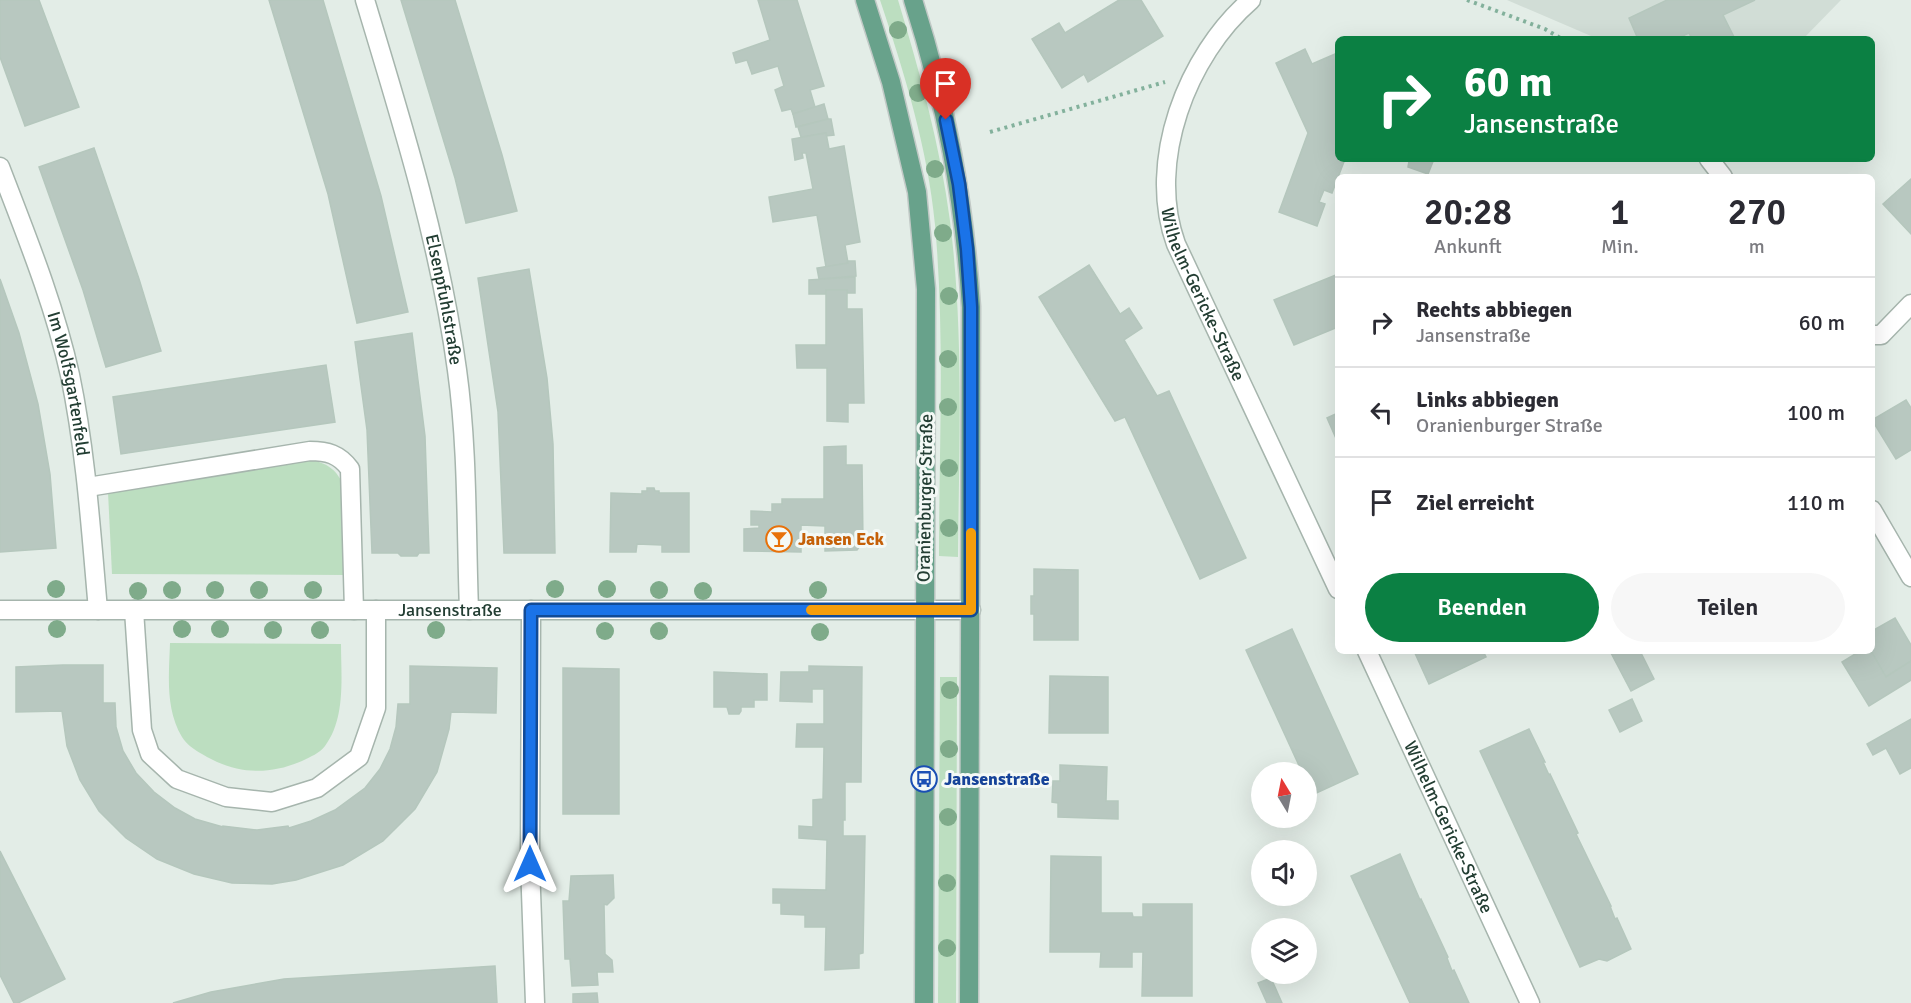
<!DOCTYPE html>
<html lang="de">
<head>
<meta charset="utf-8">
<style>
	:root { --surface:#fff; --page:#f7f7f7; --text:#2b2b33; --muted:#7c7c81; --line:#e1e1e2; --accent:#0b8043 }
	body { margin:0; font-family:Signika,sans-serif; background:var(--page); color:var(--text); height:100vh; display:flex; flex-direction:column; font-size:22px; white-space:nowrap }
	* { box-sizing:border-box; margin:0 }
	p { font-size:20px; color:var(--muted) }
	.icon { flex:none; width:33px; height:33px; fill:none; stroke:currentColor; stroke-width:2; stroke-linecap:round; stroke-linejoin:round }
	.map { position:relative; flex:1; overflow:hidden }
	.panel { position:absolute; left:1335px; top:174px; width:540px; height:480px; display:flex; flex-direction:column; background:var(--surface); border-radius:9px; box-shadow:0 6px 24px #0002 }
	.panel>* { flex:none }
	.top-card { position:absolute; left:1335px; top:36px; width:540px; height:126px; border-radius:9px; box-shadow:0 6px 24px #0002; background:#0b8043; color:#fff; overflow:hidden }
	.needle { width:39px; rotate:350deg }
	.controls { position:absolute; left:1251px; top:762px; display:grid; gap:12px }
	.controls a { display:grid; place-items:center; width:66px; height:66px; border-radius:50%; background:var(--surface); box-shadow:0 6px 24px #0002; font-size:30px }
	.pin { position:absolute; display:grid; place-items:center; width:51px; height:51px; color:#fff; margin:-62px -26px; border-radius:50% 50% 50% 0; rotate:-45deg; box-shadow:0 0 6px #0007 }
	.pin .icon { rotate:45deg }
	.me { position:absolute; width:66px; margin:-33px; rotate:0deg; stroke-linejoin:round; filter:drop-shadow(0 0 4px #0008) }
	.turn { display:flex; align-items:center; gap:21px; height:126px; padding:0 30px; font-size:27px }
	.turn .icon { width:78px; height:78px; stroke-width:2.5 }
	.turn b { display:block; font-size:42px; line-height:51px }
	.eta { display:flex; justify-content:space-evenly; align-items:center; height:102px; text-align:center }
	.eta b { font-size:36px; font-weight:600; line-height:42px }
	.action { display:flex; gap:12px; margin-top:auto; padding:12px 30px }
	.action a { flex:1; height:69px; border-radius:36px; background:var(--accent); color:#fff; font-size:24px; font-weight:600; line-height:69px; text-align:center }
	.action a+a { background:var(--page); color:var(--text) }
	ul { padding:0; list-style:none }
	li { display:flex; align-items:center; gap:18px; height:90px; padding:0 30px; border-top:2px solid var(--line) }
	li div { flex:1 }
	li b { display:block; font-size:22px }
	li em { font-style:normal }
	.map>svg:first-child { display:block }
</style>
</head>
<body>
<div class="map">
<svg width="1911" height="1003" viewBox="0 0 1911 1003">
	<rect width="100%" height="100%" fill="#e3ede7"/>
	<path fill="#d1ddd6" d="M1507,0h334l-38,39h-205z"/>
	<g fill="#bcdec0">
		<path d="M880,0h18c22,73 42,145 52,221 14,110 9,224 8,336l-19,-1c0,-110 6,-221 -4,-331 -7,-76 -31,-153 -55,-225z"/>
		<path d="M311,460c18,4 26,10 33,27l2,88 -234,-1 -4,-82z"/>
		<path d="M170,643l171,1c0,32 5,74 -16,102 -5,7 -15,11 -23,15 -35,15 -67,13 -100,-7 -7,-4 -16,-10 -20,-17 -17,-29 -13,-62 -12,-94z"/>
		<path d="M940,677h17l-1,326h-18z"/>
	</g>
	<g fill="#b8c8c0" stroke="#b5c7bd" stroke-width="1.5">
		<path d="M0,0h39l40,107 -54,19 -25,-69z"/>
		<path d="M269,0h54l58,196 27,116 -51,11 -29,-129z"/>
		<path d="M401,0h54l47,155 15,56 -51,12 -11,-45z"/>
		<path d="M758,0h39l27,86 -14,4 5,17 -22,7 -2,-5 -9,2 -7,-21 9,-4 -6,-20 -26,8 -5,-14 -11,3 -3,-10 37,-13z"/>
		<path d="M1119,0h22l22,36 -75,46 -4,-8 -22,14 -30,-49 27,-16 6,10z"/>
		<path d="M1667,0h88l-32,15 12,24h-43l-3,-6 -13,6h-38l-9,-21z"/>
		<path d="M1305,49l7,15 23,-10 3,6v99h7l-13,34 -8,-3 -5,12 6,2 -8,22 -38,-14 29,-79 -32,-70z"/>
		<path d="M824,104l4,15 -32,8 -3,-13z"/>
		<path d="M828,119h3l3,16 -8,1v-3l-25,4 -3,-10z"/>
		<path d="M826,133l3,16 15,-3 16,96 -15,3 3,18 -22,4 -9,-52 -44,7 -4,-25 44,-8 -7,-36h-4l1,5 -8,2 -3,-21z"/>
		<path d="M94,148l45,131 22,72 -55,16 -23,-77 -44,-123z"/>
		<path d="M1404,159h30l-6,15 -20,-7 1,-6z"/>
		<path d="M1911,179v55l-28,-30z"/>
		<path d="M848,261h7l1,15 -37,3 -2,-11 31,-5z"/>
		<path d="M1089,265l31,49 9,-6 13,20 -18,12 33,56 12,-5 77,167 -46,21 -75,-162 -10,4 -76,-124z"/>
		<path d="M529,269l18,109 6,66 2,109h-51l-6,-141 -20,-134z"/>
		<path d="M1338,274v53l-44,18 -20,-45z"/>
		<path d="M855,277v16h-8v-3h-21v4h-17v-14z"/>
		<path d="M0,279l19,54 19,71 12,70 6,74 -56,4z"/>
		<path d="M826,290h21v19h15l2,94h-16v19l-21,-1v-53h-30l-1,-23h30z"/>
		<path d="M412,333l13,103 4,117h-10l-2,3h-16l-3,-3h-26l-5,-123 -12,-88z"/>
		<path d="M326,365l9,57 -214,32 -8,-57z"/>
		<path d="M1906,400l5,8v42l-15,9 -24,-39z"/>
		<path d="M1338,413v30l-11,-25z"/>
		<path d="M846,446v19h16l1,77 -6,8 -32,1v-25l-24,-1v27l-57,-1v-22l15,-1v-3h-8v-14l21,1v-8h10v-5h42v-52z"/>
		<path d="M647,488h7l1,3h4v2h30v59h-27v-7l-25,-1 -1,8h-26l1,-59 31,1v-3h5z"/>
		<path d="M1034,569l44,1v70h-44v-26h-3v-18h3z"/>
		<path d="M1895,618l16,27v16l-25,16 -15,-26 1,-20z"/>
		<path d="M1292,629l66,145 -46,21 -6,-13v-10h-4l-56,-122z"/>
		<path d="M1414,651h69l3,6 -57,27z"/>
		<path d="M1610,651h30l14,28 -23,12z"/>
		<path d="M1860,651h11l15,26 25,-16v19l-42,26 -27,-44z"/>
		<path d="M63,665h40v38h12l1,24 7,24 13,22 18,19 21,16 20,11 28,8v-1l34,4 31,-4 1,2 22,-7 24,-11 30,-22 15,-19 10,-20 6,-22 2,-23h12v-38l87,2 -1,45 -45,-1 -2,17 -12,43 -22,37 -32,32 -40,24 -47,15 -24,4 -40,-1 -38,-9 -37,-15 -31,-21 -27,-27 -19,-31 -13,-34 -5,-35 -46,1v-45z"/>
		<path d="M809,666l53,1 -1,115h-16v38h-2v16h22l-2,117 -4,1v14l-34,2 1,-43h-21v-12l-24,-1v-11h-8v-14l53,1 1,-50 -28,-2v-12l14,1v-27l10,-1 1,-52h-28l1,-23h27v-35h-12v13l-32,-1 1,-29h28z"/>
		<path d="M563,668l56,1v145h-56z"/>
		<path d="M714,672l53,2v26h-13v7h-13v4l-2,3h-10l-2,-7h-13z"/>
		<path d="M1050,676l58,1v56h-59z"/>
		<path d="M1632,699l10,22 -22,11 -11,-22z"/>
		<path d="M1911,719v49l-11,6 -14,-26 -13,7 -6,-11z"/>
		<path d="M1529,729l16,33h-2l6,13 1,-1 28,59 -2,1 35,72h-1l5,13 2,-1 14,31 -24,12 -8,-2 -19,8 -100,-216z"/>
		<path d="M1060,765l47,2 -1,34h12v18l-60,-2v-14l-6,-1 1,-21h7z"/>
		<path d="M0,851l65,128 -47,24h-4l-14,-28z"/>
		<path d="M1400,854l20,46 1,-1 27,58 -1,1 5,13 2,-1 15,33h-59l-59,-127z"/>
		<path d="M1051,856l50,1v56h31l1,4h10v-13h49v92h-50l1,-44h-11v15h-32l1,-15h-51z"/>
		<path d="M613,875l1,23 -7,7 -3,-1 1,50 7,6 1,12h-16l1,13 -26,1 -2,-27h-5l-2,-58h6l2,-25z"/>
		<path d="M495,966l2,37h-324l38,-11 73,-13z"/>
		<path d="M1271,978l11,25h-15l-9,-20z"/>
		<path d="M597,993l1,10h-25v-9z"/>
	</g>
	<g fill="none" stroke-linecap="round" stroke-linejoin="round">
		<g stroke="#a6b5ad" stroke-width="21">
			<g id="minor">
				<path id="s1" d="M365,0c37,122 75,244 92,370 11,79 9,160 12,240"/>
				<path id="s2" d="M1251,0c-64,55 -105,162 -75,244l162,345"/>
				<path d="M1709,159l14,18"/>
				<path id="s3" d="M0,167c26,68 54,136 70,208 16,77 21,156 28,235"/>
				<path d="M1872,335h9l30,-31"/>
				<path d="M88,487l222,-36c17,0 29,3 40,18l4,141"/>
				<path d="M1872,510l39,67"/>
				<path id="s4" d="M0,610h971"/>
				<path d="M134,610l8,120 8,24 27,25 49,18 46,5 45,-14 42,-31 17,-49v-98"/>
				<path d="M531,610l-1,254 5,139"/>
				<path id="s5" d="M1367,651l163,352"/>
			</g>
		</g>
		<g stroke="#c1c9c6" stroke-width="21">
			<g id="major">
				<path d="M865,0l26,82 26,110 9,97 -2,714"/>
				<path d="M913,0c33,103 51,199 58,307l-2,696"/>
			</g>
		</g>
		<g stroke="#83b19c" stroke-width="4" stroke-dasharray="3 4.5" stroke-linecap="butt">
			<path d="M1467,0l78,29 17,10"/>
			<path d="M990,132l175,-50"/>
		</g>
		<use href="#minor" stroke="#fff" stroke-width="18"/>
		<use href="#major" stroke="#68a28b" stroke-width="18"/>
	</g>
	<g fill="#7fab8a">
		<circle cx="898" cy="30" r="9"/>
		<circle cx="918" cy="93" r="9"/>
		<circle cx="935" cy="169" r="9"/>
		<circle cx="943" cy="233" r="9"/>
		<circle cx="949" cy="296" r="9"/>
		<circle cx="948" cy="359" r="9"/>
		<circle cx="948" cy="407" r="9"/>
		<circle cx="949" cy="468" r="9"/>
		<circle cx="949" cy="528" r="9"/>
		<circle cx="56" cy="589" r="9"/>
		<circle cx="555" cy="589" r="9"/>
		<circle cx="607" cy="589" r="9"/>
		<circle cx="172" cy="590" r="9"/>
		<circle cx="215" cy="590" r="9"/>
		<circle cx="259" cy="590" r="9"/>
		<circle cx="313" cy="590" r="9"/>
		<circle cx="659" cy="590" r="9"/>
		<circle cx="818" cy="590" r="9"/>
		<circle cx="138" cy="591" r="9"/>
		<circle cx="703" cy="591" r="9"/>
		<circle cx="57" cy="629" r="9"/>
		<circle cx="182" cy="629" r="9"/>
		<circle cx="220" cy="629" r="9"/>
		<circle cx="273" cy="630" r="9"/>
		<circle cx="320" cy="630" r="9"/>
		<circle cx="436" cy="630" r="9"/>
		<circle cx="605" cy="631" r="9"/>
		<circle cx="659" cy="631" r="9"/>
		<circle cx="820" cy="632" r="9"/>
		<circle cx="950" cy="690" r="9"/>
		<circle cx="949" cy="749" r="9"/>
		<circle cx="948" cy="817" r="9"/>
		<circle cx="947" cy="883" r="9"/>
		<circle cx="947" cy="948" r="9"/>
	</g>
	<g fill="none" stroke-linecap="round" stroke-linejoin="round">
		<g stroke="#114b97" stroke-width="15">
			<path id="route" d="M530,864l1,-254h440v-303l-4,-58 -8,-65 -13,-64"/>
		</g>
		<use href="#route" stroke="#1a73e8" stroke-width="10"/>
		<path stroke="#f59e0b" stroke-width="10" d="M811,610h160v-77"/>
	</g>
	<defs>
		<g id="bar-ring" transform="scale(1.35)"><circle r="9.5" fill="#f4f9f6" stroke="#e8710a" stroke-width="1.5"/><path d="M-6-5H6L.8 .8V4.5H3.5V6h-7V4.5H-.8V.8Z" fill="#e8710a"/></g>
		<g id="bus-ring" transform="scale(1.35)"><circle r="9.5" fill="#f4f9f6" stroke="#1a4fb4" stroke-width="1.5"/><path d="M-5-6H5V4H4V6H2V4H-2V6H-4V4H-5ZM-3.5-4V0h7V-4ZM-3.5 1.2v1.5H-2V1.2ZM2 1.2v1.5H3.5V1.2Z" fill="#1a4fb4"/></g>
	</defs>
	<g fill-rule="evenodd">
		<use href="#bar-ring" x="779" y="539"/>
		<use href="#bus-ring" x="924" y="779"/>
	</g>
	<g text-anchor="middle" stroke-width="6" stroke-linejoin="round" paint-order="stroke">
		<g font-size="18" fill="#233e33" stroke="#f4f9f6">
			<text dy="6" stroke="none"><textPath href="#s2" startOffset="326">Wilhelm-Gericke-Straße</textPath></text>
			<text dy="6" stroke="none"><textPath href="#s1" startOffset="310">Elsenpfuhlstraße</textPath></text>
			<text dy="6" stroke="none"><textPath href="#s3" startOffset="228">Im Wolfsgartenfeld</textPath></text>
			<text transform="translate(925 498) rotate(-89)" y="6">Oranienburger Straße</text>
			<text dy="6" stroke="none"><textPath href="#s4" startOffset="450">Jansenstraße</textPath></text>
			<text dy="6" stroke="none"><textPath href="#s5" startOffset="194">Wilhelm-Gericke-Straße</textPath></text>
		</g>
		<g font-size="18" font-weight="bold" fill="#c56008" stroke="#f4f9f6" text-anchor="start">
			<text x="798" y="545">Jansen Eck</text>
		</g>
		<g font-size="18" font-weight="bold" fill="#164399" stroke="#f4f9f6" text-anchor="start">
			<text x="944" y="785">Jansenstraße</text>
		</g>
	</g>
</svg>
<div class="controls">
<a><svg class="needle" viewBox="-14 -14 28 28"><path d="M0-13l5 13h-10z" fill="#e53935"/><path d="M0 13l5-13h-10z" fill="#7c7c81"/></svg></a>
<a><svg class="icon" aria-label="sound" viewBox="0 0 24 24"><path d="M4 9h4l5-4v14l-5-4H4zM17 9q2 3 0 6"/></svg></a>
<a><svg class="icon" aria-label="layers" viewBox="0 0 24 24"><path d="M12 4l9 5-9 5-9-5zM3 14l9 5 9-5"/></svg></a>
</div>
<div class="pin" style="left:946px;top:120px;background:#d93025"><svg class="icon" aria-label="arrive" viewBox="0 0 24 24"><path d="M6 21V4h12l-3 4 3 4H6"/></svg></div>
<svg class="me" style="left:530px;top:864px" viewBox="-20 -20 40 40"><path d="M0-17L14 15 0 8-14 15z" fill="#1a73e8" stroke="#fff" stroke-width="4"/></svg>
<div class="top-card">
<div class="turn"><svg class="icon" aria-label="right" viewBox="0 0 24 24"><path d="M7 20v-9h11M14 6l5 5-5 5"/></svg><div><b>60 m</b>Jansenstraße</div></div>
</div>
<section class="panel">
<div class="eta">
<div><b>20:28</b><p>Ankunft</p></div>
<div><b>1</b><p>Min.</p></div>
<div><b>270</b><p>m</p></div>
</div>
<ul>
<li><svg class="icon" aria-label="right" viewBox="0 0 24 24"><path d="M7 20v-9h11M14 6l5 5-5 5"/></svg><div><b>Rechts abbiegen</b><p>Jansenstraße</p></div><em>60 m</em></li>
<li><svg class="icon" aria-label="left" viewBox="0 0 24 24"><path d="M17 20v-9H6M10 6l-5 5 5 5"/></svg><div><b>Links abbiegen</b><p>Oranienburger Straße</p></div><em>100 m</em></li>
<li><svg class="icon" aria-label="arrive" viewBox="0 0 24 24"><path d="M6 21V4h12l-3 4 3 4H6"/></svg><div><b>Ziel erreicht</b></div><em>110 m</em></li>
</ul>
<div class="action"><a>Beenden</a><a>Teilen</a></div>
</section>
</div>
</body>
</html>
